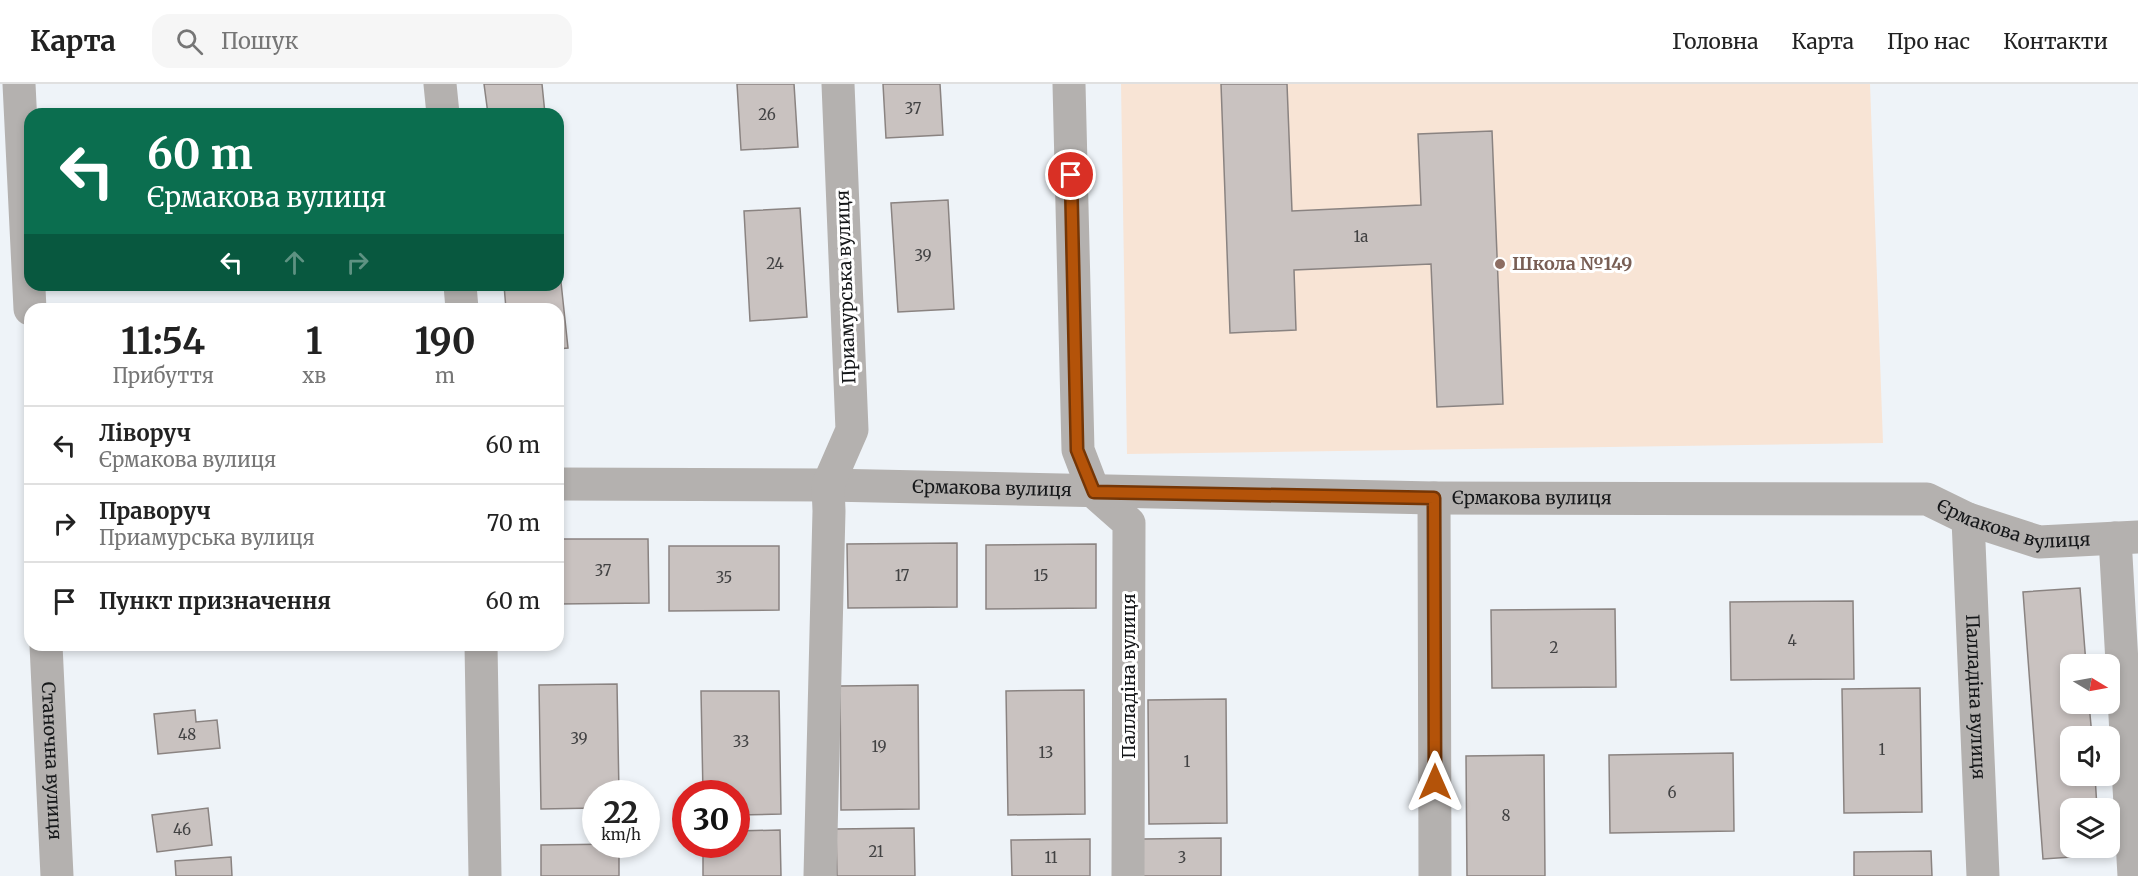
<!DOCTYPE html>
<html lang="uk">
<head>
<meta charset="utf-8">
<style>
	:root { --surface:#fff; --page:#f6f6f6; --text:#222; --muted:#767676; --line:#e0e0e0 }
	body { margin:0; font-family:Merriweather,serif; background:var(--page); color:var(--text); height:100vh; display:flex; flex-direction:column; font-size:22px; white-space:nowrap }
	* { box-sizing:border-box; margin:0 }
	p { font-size:20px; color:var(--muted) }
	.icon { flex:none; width:33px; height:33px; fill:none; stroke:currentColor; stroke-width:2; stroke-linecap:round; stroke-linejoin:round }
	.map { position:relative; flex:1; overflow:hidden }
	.side { position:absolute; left:24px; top:219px; width:540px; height:348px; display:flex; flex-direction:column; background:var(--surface); border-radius:18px; box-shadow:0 3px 9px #0003 }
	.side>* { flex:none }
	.top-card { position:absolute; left:24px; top:24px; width:540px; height:183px; border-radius:18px; box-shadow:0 3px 9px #0003; background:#0b6e4f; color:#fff; overflow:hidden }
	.needle { width:39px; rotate:100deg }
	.fabs { position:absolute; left:2060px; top:570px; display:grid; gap:12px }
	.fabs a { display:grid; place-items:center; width:60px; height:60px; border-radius:12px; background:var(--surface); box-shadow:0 3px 9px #0003; font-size:30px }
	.speed { position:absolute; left:582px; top:696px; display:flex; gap:12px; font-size:30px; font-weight:700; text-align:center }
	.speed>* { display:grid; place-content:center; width:78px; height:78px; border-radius:50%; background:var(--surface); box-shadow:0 3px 9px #0003; line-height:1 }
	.speed small { font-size:15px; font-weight:400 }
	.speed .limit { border:9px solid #d22; background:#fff; color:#111 }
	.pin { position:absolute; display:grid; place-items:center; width:51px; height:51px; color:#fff; margin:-26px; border:3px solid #fff; border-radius:50%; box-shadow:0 2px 6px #0007 }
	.me { position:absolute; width:66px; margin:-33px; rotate:0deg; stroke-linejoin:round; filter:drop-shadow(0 0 4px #0008) }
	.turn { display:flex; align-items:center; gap:21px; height:126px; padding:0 24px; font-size:27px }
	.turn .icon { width:78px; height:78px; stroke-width:2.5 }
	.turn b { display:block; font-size:42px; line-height:51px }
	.lanes { display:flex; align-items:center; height:57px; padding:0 24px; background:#0003; justify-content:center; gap:30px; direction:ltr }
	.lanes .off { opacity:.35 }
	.eta { display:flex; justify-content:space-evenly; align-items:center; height:102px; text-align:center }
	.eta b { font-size:36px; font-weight:700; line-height:42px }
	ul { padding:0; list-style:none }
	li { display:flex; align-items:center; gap:18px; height:78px; padding:0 24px; border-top:2px solid var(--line) }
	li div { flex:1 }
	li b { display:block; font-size:22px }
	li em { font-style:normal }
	header { display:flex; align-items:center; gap:36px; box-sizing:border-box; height:84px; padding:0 30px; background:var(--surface); border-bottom:2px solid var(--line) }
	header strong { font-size:28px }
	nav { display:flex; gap:33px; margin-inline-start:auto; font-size:21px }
	.search { width:420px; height:54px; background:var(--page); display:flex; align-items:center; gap:15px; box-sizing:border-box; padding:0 21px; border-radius:18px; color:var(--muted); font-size:22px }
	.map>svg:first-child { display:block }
</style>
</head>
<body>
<header>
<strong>Карта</strong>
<div class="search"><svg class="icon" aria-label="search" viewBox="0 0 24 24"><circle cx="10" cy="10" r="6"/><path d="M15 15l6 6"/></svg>Пошук</div>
<nav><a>Головна</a><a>Карта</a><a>Про нас</a><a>Контакти</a></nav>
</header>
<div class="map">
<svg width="2138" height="792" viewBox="0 0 2138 792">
	<rect width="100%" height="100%" fill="#eef3f8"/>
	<path fill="#f8e4d5" d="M1121,0h749l13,359 -756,11z"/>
	<g fill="#c9c2c0" stroke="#8a8381" stroke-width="1.5">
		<path d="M484,0h58l3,30h-57z"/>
		<path d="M737,0h57l4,63 -57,3z"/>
		<path d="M883,0h57l3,51 -57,3z"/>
		<path d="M1221,0h66l5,127 129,-6 -3,-71 74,-3 11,273 -66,3 -6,-143 -137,6 2,60 -66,3z"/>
		<path d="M948,116l6,109 -56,3 -7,-109z"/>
		<path d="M800,124l7,109 -57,4 -6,-110z"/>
		<path d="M558,170l10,94 -10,1v-40h-52l-2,-24h54z"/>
		<path d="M558,455h90l1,64 -91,1z"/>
		<path d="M957,459v64l-109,1 -1,-64z"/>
		<path d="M1096,460v64l-110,1v-64z"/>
		<path d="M669,462h110v64l-110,1z"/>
		<path d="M2080,504l6,76h-16v40h19l3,32h-22v40h25l2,32h-27v40h30l1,7 -58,4 -20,-267z"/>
		<path d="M1853,517l1,78 -123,1 -1,-78z"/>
		<path d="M1615,525l1,78 -124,1 -1,-78z"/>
		<path d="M617,600l2,110h-23v14l-55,1 -2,-124z"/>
		<path d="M918,601l1,124 -78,1 -1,-124z"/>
		<path d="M1920,604l2,124 -78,1 -2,-124z"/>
		<path d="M1084,606l1,124 -77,1 -2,-124z"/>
		<path d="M701,607h78l2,123 -45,1v-21h-33z"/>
		<path d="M1226,615l1,124 -78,1 -1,-124z"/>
		<path d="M195,626l1,12 21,-2 3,28 -62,6 -4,-40z"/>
		<path d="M1733,669l1,78 -124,2 -1,-78z"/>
		<path d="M1544,671l1,121h-78l-1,-120z"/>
		<path d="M208,724l4,37 -55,7 -5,-37z"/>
		<path d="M914,744l1,48h-78l-1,-47z"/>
		<path d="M780,746l1,46h-78v-32h33v-13z"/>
		<path d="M1221,754v38h-78v-37z"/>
		<path d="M1090,755v37h-78l-1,-36z"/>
		<path d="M619,760v32h-78v-31z"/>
		<path d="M1931,767l1,25h-78v-24z"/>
		<path d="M231,773l1,19h-56l-1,-15z"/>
	</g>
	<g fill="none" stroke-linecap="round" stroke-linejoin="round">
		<g stroke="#b4b1af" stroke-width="33">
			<path d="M19,0l11,225"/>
			<path d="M440,0l3,30"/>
			<path d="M1069,0l9,366 16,42 35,31 -1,353"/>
			<path d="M460,201l2,24"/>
			<path id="s1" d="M558,400l270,1 606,13 493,1 41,20 71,23 99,-5"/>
			<path d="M1434,414l1,378"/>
			<path id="s2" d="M1968,435l15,357"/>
			<path d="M2115,454l19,338"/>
			<path id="s3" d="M46,561l11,231"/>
			<path d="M481,561l4,231"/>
			<path d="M820,792l9,-365 -1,-26 24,-55 -14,-346"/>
		</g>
	</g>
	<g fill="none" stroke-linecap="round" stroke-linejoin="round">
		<g stroke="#753606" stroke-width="15">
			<path id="route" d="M1071,91l6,275 17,42 340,6 1,284"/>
		</g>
		<use href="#route" stroke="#b45309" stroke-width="10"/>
	</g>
	<circle fill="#8d6e63" stroke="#fff" stroke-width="2" cx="1500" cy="180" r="6"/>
	<g text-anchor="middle" stroke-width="6" stroke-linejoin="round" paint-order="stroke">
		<g font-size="15" fill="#424243">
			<text x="913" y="30">37</text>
			<text x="767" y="36">26</text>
			<text x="1361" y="158">1а</text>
			<text x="923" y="177">39</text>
			<text x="775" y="185">24</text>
			<text x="603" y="492">37</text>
			<text x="902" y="497">17</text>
			<text x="1041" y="497">15</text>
			<text x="724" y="499">35</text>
			<text x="1792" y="562">4</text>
			<text x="1554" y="569">2</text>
			<text x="187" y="656">48</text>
			<text x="579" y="660">39</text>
			<text x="741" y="663">33</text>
			<text x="879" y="668">19</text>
			<text x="1882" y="671">1</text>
			<text x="1046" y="674">13</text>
			<text x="1187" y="683">1</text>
			<text x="1672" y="714">6</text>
			<text x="1506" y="737">8</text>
			<text x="182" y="751">46</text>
			<text x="876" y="773">21</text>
			<text x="1051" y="779">11</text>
			<text x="1182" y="779">3</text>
		</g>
		<g font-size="18" font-weight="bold" fill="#785e54" stroke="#fff" text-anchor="start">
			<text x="1512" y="186">Школа №149</text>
		</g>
		<g font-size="18" fill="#151719" stroke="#fff">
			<text transform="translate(846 203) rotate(-92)" y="6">Приамурська вулиця</text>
			<text dy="6" stroke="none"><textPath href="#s1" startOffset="434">Єрмакова вулиця</textPath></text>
			<text dy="6" stroke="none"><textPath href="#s1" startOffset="974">Єрмакова вулиця</textPath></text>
			<text dy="6" stroke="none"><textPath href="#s1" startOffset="1461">Єрмакова вулиця</textPath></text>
			<text transform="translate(1129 592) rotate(-90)" y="6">Палладіна вулиця</text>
			<text dy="6" stroke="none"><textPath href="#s2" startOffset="178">Палладіна вулиця</textPath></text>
			<text dy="6" stroke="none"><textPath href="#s3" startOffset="116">Станочна вулиця</textPath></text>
		</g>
	</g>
</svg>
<div class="fabs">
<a><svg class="needle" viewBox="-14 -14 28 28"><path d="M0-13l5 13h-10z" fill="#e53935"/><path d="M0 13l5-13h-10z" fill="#767676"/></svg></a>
<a><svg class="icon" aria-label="sound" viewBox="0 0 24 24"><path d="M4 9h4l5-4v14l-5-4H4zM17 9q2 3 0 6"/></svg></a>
<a><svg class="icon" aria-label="layers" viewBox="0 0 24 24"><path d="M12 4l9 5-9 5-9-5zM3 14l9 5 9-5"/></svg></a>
</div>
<div class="speed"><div>22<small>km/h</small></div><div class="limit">30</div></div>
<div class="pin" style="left:1071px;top:91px;background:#d93025"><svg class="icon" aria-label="arrive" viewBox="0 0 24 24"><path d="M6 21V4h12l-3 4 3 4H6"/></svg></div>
<svg class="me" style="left:1435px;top:698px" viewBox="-20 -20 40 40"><path d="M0-17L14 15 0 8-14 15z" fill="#b45309" stroke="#fff" stroke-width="4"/></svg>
<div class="top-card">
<div class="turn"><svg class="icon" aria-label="left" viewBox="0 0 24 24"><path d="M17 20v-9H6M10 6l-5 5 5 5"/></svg><div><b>60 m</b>Єрмакова вулиця</div></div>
<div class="lanes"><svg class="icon" aria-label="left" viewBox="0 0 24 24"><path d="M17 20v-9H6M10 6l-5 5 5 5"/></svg><svg class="icon off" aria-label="ahead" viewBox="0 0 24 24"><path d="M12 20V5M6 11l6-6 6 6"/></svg><svg class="icon off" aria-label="right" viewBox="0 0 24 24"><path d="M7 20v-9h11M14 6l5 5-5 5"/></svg></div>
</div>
<section class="side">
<div class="eta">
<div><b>11:54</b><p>Прибуття</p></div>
<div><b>1</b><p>хв</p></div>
<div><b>190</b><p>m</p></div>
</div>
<ul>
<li><svg class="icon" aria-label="left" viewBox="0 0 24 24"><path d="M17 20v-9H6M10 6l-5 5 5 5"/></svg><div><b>Ліворуч</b><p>Єрмакова вулиця</p></div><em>60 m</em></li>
<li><svg class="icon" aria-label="right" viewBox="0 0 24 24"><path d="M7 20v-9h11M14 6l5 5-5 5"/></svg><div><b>Праворуч</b><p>Приамурська вулиця</p></div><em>70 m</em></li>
<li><svg class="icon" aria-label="arrive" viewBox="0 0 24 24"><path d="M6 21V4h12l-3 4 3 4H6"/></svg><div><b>Пункт призначення</b></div><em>60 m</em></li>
</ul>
</section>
</div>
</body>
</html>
